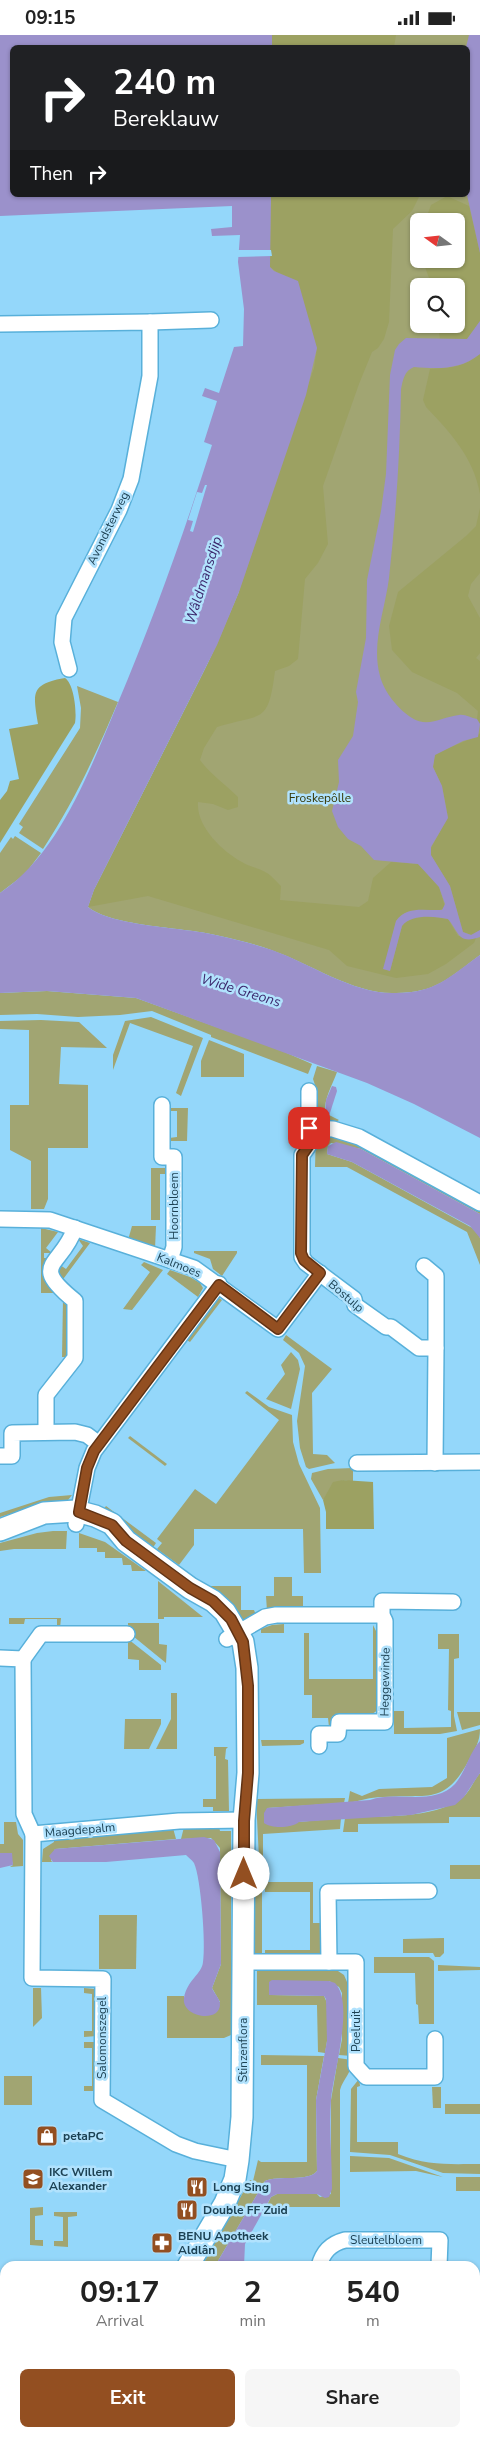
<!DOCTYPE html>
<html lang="en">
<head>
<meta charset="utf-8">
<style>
	:root { --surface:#fff; --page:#f6f6f6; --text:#222; --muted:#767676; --accent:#934f21 }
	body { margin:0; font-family:"Nunito Sans",sans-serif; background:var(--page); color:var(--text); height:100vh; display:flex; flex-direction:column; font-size:19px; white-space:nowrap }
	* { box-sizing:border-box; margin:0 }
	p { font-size:16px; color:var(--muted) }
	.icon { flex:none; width:28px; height:28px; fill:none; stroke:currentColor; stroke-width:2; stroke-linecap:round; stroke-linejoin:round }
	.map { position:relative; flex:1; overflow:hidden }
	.drawer { position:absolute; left:0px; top:2226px; width:480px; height:176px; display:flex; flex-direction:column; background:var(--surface); border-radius:15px 15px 0 0; box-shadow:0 1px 4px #0004 }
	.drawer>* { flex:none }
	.guide { position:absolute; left:10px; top:10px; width:460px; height:152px; border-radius:8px; box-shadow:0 1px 4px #0004; background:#202124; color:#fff; overflow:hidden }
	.needle { width:32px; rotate:285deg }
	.tools { position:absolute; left:410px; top:178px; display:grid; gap:10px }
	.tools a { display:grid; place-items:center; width:55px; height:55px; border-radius:8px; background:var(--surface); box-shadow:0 1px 4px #0004; font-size:25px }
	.pin { position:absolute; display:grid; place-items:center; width:42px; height:42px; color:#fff; margin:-21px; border-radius:10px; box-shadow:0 2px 8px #0006 }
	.me { position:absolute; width:55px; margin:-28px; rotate:0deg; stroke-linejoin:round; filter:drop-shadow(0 0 4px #0008) }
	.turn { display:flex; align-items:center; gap:18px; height:105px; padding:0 20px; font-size:22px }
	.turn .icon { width:65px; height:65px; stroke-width:2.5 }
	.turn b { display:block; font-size:35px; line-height:42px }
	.then { display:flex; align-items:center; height:48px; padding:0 20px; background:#0003; gap:10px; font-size:19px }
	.eta { display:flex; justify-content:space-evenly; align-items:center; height:85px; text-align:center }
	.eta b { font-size:30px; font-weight:700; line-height:35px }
	.button { display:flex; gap:10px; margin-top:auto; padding:10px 20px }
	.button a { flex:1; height:58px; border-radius:8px; background:var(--accent); color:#fff; font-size:20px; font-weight:700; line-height:58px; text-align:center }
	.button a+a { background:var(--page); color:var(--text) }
	.status { display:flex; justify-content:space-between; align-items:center; height:35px; padding:0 25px; background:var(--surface); direction:ltr }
	.status svg { height:14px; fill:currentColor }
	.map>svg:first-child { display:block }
</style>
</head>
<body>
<div class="status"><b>09:15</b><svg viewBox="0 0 49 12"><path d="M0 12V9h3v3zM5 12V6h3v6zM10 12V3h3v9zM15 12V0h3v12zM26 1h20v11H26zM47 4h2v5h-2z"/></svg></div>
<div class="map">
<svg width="480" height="2402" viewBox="0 0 480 2402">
	<rect width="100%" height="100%" fill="#94d7fa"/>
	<g fill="#a1a572" fill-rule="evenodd">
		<path d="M272,0h208v920c-32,24 -46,39 -88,38 -40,0 -83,-30 -121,-43 -16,-6 -34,-10 -51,-14 -33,-9 -108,-9 -132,-29l6,-17 102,-199 43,-99 32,-397h197v-148h-196zM419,186h37v38h-37zM419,251h37v38h-37z"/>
		<path d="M77,651l41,16c-22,52 -44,100 -75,147l-24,-16 4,-6 -4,-3 61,-96 1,-20z"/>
		<path d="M15,801l26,17 -16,21 -25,19v-40l11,-16 2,2z"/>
		<path d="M47,956l89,7 144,52 32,14 -4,10 -97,-37v-2l-59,-24 -32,4 -42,2 -41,-3 -37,1v-22z"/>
		<path d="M151,982l52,21 -22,58 -5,-3 17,-47 -63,-23 -17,47v-15l12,-34z"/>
		<path d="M41,985l38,2 28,26 -46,-1 -2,37 29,1v63h-40v51l-4,10h-13v-48l-21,-11v-45h19v-75l-29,-1v-8z"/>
		<path d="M209,1005l35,14v23h-43v-16z"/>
		<path d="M317,1031l20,6c-5,14 -13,26 -12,41l14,7 -9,6 -13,-3 -2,-4v-34l-2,-6z"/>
		<path d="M168,1073h20l-1,33h-18v-3l8,-1v-26h-8z"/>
		<path d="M316,1100h28l136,71v8l-119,-65 -30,-6 -3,3 -1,8 25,8 124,68 4,8v27l-13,-33 -120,-65h-32z"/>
		<path d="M151,1133h18l-1,6h-8v46h-9z"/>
		<path d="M132,1191h24l-1,23 -27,-9z"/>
		<path d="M41,1193l17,4 -12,16 6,5h-8v5h5l-3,23 10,12h-15z"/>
		<path d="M78,1204l12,4 -29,39 -5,-11 4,-6 6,4 17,-23z"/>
		<path d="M194,1216h43v2l-15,23 -9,-7 -3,-10 -16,-6z"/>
		<path d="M144,1227l19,8 -31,40 -9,-1 27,-37 -9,-7z"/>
		<path d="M170,1235l20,7 10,6 3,5 -5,9 -31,-23z"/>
		<path d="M217,1262l5,3 -32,42 -5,-3z"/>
		<path d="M63,1264l4,6v52h-5z"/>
		<path d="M286,1300l46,34 -20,24 1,61 14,1 8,8 -26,6 -3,-2 -6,-19 -3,-27 8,-55 -6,-13 -16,-13z"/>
		<path d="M291,1317l7,8 2,9 -9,40 -25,-10 19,-25 -4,-9z"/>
		<path d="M247,1356l22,16 23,8 1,27 6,22 21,44 1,65h-17l-1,-44h-109v16l-15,20 -22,-16 5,-6 -5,-4 38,-50 21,15 63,-84 -34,-27z"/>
		<path d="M130,1401l37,28 -2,2 -37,-28z"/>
		<path d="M353,1433v14l-10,-2 -20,20 -12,-21 1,-6 16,-4z"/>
		<path d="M72,1460l-4,5 -32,6 -36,11v-4l49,-16z"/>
		<path d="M106,1471l50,37 -4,6 -52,-35z"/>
		<path d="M53,1496h14l-1,18h-52l-14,2v-8l37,-10z"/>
		<path d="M79,1498l26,9 41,29h-14l-1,-6h-8l-1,-7h-17v-6h-8v-4h-18z"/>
		<path d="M274,1542h18v19h11v13l-36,2 -1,-15h8z"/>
		<path d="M158,1546l45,36h-39v2h-6z"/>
		<path d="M207,1551h34v24h13l2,5 -9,6h-5z"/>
		<path d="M9,1583h52l-1,10 -3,-1v-8h-32l-1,5h-15z"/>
		<path d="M128,1588h31v21l8,1 -1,18 -38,-31z"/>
		<path d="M284,1589v9h-23v-4l11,-4z"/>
		<path d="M373,1590l5,10 1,74 -8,6 -39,1 -1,10 -2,1 -1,-9h-16v-23h-8v-62h5v46h64z"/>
		<path d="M438,1599h21v24l-5,1v57l3,15 -17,3h-46v-23h10v17l47,-1v-16l-3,-1 1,-61h-11z"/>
		<path d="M128,1604l33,26v5h-22v-10l-11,-1z"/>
		<path d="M171,1658h6v56h-21l15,-30z"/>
		<path d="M457,1677h23v13l-18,5z"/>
		<path d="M125,1684h36v5l-12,25h-25z"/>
		<path d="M480,1694c0,13 -5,20 -11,31 -25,47 -43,33 -87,37 -11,0 -23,4 -34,6l2,-12 12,5 17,-7 53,-2 15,-9v-40z"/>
		<path d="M261,1705h43v3l-4,2 -38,1z"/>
		<path d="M214,1712h14l-2,2 -1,10 3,1 1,51h-16v-4h-10v-8h13v-43h-2z"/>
		<path d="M480,1738v44h-31v6l-91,1v8h-15l2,-14c36,-3 87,2 117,-20 7,-5 12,-18 18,-25z"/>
		<path d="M345,1763l-1,5 -77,5 32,14 42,-4 -1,11 -77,5v44h-3l-4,-79z"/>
		<path d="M4,1787h12l2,12 5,6v26l-13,1 3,-2 -3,-12h-10v-9h4z"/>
		<path d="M184,1792h35l1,4h11v204l-7,3h-57v-42h17v5l36,1 -8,-14 9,-24 -1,-116 -9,-10 -30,1z"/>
		<path d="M173,1793l3,11 -121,10 -4,12 2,1h-11l1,-13 11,-7v-4z"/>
		<rect x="450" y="1830" width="30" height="14"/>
		<path d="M252,1847h4l6,6v69l-9,-2z"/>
		<path d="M265,1847h48v41h9l1,28 -5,5 -53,1v-7h45v-58h-45z"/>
		<path d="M99,1880h38l-1,54h-37z"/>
		<path d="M444,1903v15l-4,4h-5l-2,-4h-30v-14z"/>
		<path d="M374,1922h55l5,4v63h-15l-1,-19 -2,-1 -1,-31h-41z"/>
		<path d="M438,1930l42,2v3l-42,1z"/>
		<path d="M257,1936h81l6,4 3,7 4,1 1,73 -13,-1 3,-16v-46l-3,-6 -10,-6 -60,1 2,13 53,1c8,15 4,41 1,57l-7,-1 -1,-47h-60z"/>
		<path d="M33,1953h8l1,30 -9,9z"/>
		<path d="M84,1953l11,1 1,2 1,45 -13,1v-6h8v-37l-8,-1z"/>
		<path d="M84,2007h13l-1,49h-12v-5h8v-38h-8z"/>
		<path d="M261,2020l63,1 -8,44 1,71c-7,11 -39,4 -52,10l-50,85h-13l48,-86 3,1 5,-21 3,2h46v-97h-46z"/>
		<path d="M338,2023l14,2c0,13 -9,19 -12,30v117h-74l5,-10 6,-3h40l3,3 11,-3v-94z"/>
		<rect x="4" y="2041" width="28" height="29"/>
		<path d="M359,2044l1,7 -3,1v55h41v12c30,12 51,10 82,10v10l-37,-1 -53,-18 -40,-3 1,-63z"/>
		<path d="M432,2052h9v21h-8z"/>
		<rect x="445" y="2069" width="35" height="10"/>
		<path d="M350,2121l39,2 54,19 -27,-6 -66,1z"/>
		<rect x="456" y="2142" width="24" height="14"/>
		<path d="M43,2172v8l-8,1v24h8v6l-13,-1v-37z"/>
		<path d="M54,2177h23v4l-9,1v30l-14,-1v-5h9v-24l-9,-1z"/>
	</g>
	<g fill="#9ca162">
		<path d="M272,0h124l-2,12h-122z"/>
		<path d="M271,160h149l-8,16 -19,18 -4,93 -5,17 -6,9 -6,4 -13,32 -36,102 5,58 -10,19 -13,16 -7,80 -9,7 -14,5c-7,54 -12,42 -58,56l-13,21 -4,12c11,15 25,24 38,37v10l-10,3 -15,-6 -15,-2c-2,24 24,49 44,60 8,5 17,6 25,11 5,3 10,9 14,13l-1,14 79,7 9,-6 5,-23 18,-16 27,2 21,23 6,20c-12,11 -35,-6 -49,14l-12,48 6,2 12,-45c9,-13 32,-10 46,-7l10,17 18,2 -2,5 -28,21 -18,10 -32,4 -49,-12 -18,-16 -181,-54 -60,11 6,-17 123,-245 22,-53 75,-224 3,-20 -35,-72 -12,-9z"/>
		<path d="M447,161l22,10 11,47v68l-13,18h-27l-2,-15h18v-38h-24l-10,-27h34v-38h-31l6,-16z"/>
		<path d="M480,319v140c-6,-36 -30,-62 -54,-87l-3,-7 7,-31c20,-1 34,-2 50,-15z"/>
		<path d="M480,473v65l-9,11 -3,12 12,22v35l-4,5 4,3v63l-3,-5 1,-8 -21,-18 -45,-21 -20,-22 -3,-24 9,-34 68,-56 10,-10z"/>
		<path d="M65,643c9,6 12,34 10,45l-75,120v-43l7,-9 3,-10 9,-2 -10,-50 29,-5c-5,-31 -8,-40 27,-46z"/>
		<path d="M480,698v197l-8,5 -9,-3 -13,-46 -19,-31v-7l17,-31 -6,-31 -9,-19 2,-12c10,-7 42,-17 45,-22z"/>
		<path d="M343,1445l30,2 1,47h-48v-17l-3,-12 10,-18z"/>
	</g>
	<g fill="#9b91cb">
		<path d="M0,0h272v12h-260v148h259l-1,72 4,4 24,10 19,67 -11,47 -67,197 -22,53 -123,245 -6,17c24,20 99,20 132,29 17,4 35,8 52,14 37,13 80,43 120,43 42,1 56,-15 88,-38v183l-66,-34 -47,-21 -231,-85 -89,-7 -47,2v-100c60,-40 90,-124 117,-188 36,-85 67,-172 95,-260l-8,-3 13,-41 -15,-5 3,-8 14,5 15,-46 9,-1 1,-37 -6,-47 2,-27 -28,1 -1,-7 21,-2v-21l-232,10z"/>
		<path d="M469,0h11v218l-13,-58 1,-148h-2z"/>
		<path d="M480,286v33c-20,16 -41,15 -66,13 -10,4 -11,13 -13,22 -1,64 -5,126 -12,189 -4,32 -18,66 -9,98 4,16 18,33 32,42 16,10 30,-1 47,-3 6,-1 12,3 18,4l3,5 -2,13 -15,4 -28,14 -2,12 9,19 6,32 -17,29v8l19,31 13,46 8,3 9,-5v7c-22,8 -21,-5 -32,-18 -14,-3 -37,-5 -46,7l-12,45 -7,-2 13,-48c11,-16 30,-10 46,-11l3,-6 -6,-17 -21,-23 -44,-4 -13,-14 -13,-7 -10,-12 -6,-16 7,-29 -1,-22 15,-24 5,-34 -2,-10 10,-54 1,-58 14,-69 5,-37 4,-99 5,-25 4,-6 7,-6 61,1z"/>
		<path d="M332,1051l4,1 1,4 -8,25 -4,-2 1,-14z"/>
		<path d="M336,1107l25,7 119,65v24l-10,-12 -118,-64 -25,-8 1,-8z"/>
		<path d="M480,1706v32l-16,24 -9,8 -44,10 -112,7c-7,6 -27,7 -35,1v-10l3,-5 103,-8c26,-10 63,7 85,-16 11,-13 14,-31 25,-43z"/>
		<path d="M204,1802l10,3 6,12 1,112 -9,24c2,5 8,11 8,16 0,20 -39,13 -36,-6 3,-18 18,-24 19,-36 3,-17 -2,-84 -9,-99 -2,-3 -6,-6 -8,-8l-80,7h-53l-4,-6 6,-7z"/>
		<path d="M0,1818h12l1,12 -13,3z"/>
		<path d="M272,1945l57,1 6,2c20,20 -2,91 -4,117 -2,29 1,60 1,89l-3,8 -4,1 -8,-4h-40l-6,3 -26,47 -1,22h-29l50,-85c13,-6 45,1 52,-10l-1,-71 11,-59 -1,-42 -2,-3 -55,-1v-13z"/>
	</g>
	<g fill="#94d7fa">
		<path d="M238,215h33l1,6 -35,1z"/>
		<path d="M205,450h2l-14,47 -3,-1 3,-10 -5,-1 9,-28 5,1z"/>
	</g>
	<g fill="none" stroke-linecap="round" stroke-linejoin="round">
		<g stroke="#58b0da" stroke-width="18">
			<g id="street">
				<path d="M150,287l61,-2"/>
				<path d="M0,289l150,-2v54l-19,103 -12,31 -55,108 -2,24 7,27"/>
				<path d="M309,1056v54l-7,10v102l4,6 48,36 1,6 31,22h5l28,21h17l-1,115"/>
				<path d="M162,1070v52h12v90l-4,13"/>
				<path d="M309,1093l24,1 26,8 121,66"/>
				<path d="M0,1184l50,1 144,48 84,61 42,-56"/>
				<path d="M424,1231l12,10v72"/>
				<path d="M46,1396v-36l29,-37v-57c-47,-38 -14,-33 0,-73"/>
				<path d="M0,1421h12v-23l63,-1 12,3 12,9"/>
				<path d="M357,1428l123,-1"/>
				<path d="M76,1489l11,-56 7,-17 125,-167"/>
				<path d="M227,1604l38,-22 11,-2h106"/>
				<path d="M0,1623l23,1 1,155 9,20 146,-13 65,-1"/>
				<path d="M23,1624l18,-25h86"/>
				<path d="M319,1711v-12h19l1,-12h46v-101l-3,-6v-14l71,1"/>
				<path d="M33,1799l-1,144 71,1 -1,121 74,44 19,7 43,9"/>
				<path d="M243,1927h113v104l10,11h69v-38"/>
				<path d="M329,1927l-1,-70 101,-1"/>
				<path d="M319,2231c4,-14 11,-22 26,-26h95l-1,26"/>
				<path d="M232,2402v-4"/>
				<path d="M363,2402v-4"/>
				<path d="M436,2402v-4"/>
			</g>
		</g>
		<g stroke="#58b0da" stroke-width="24">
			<g id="secondary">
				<path d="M0,1495l44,-17 32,-2 19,5 17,8 14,17 64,47 23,13 12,11 18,30 4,26 1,105 -4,47 -2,297 -4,43 -3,19 -10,24 -37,63"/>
				<path d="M0,2368h5"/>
				<path d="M117,2402l1,-4"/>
			</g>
		</g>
		<use href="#street" stroke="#fff" stroke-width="15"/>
		<use href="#secondary" stroke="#fff" stroke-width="21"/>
	</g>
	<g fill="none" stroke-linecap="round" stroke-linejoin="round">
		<g stroke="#603315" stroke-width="12">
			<path id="route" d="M244,1839v-53l4,-48v-87l-5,-44 -12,-23 -18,-18 -23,-13 -64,-47 -14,-16 -33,-13 8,-44 7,-17 125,-166 59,44 42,-56 -16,-13 -3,-7 1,-98 7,-10v-17"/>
		</g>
		<use href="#route" stroke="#934f21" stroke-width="9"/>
	</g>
	<defs>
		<g id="shop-square" transform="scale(1.125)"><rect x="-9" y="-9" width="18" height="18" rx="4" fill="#934f21" stroke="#b1e2fd"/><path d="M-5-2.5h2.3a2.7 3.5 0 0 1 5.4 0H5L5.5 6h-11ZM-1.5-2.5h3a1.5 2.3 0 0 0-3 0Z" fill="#fff"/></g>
		<g id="school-square" transform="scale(1.125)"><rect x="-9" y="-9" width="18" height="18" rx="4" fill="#934f21" stroke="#b1e2fd"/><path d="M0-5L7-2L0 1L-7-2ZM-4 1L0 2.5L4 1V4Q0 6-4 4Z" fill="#fff"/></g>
		<g id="restaurant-square" transform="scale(1.125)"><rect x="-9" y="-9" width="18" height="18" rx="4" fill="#934f21" stroke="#b1e2fd"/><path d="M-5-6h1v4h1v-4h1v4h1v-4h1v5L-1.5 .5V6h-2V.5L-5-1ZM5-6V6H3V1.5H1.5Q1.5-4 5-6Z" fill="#fff"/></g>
		<g id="pharmacy-square" transform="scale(1.125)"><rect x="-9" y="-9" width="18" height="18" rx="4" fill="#934f21" stroke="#b1e2fd"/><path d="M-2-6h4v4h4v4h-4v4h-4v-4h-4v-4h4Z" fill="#fff"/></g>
	</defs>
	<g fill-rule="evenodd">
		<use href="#shop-square" x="47" y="2101"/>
		<use href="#school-square" x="33" y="2144"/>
		<use href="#restaurant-square" x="197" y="2152"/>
		<use href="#restaurant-square" x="187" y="2175"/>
		<use href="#pharmacy-square" x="162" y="2208"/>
	</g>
	<g text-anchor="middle" stroke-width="5" stroke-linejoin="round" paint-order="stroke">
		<g font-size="12" fill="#1c4153" stroke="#b1e2fd">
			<text transform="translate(108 493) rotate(-64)" y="4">Avondsterweg</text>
			<text transform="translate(174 1171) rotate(-90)" y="4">Hoornbloem</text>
			<text transform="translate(179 1230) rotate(22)" y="4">Kalmoes</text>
			<text transform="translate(346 1261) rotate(41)" y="4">Bostulp</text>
			<text transform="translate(385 1647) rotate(-89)" y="4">Heggewinde</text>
			<text transform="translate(80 1795) rotate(-5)" y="4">Maagdepalm</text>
			<text transform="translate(356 1996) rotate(-90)" y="4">Poelruit</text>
			<text transform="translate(102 2003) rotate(-90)" y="4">Salomonszegel</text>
			<text transform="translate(243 2015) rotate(-90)" y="4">Stinzenflora</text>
			<text x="386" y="2209">Sleutelbloem</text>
		</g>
		<g font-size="12" fill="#323401" stroke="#b1e2fd">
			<text x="320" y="767">Froskepôlle</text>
		</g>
		<g font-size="12" font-weight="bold" fill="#1c4153" stroke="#b1e2fd" text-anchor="start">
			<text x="63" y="2105">petaPC</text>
			<text x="49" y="2141">IKC Willem<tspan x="49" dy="14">Alexander</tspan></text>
			<text x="213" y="2156">Long Sing</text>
			<text x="203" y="2179">Double FF Zuid</text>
			<text x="178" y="2205">BENU Apotheek<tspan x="178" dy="14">Aldlân</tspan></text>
		</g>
		<g font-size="14" font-style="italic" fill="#3c286d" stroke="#b1e2fd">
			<text transform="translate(203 545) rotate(-72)" y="5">Wâldmansdjip</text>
			<text transform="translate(241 955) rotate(17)" y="5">Wide Greons</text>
		</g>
	</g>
</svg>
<div class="tools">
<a><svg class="needle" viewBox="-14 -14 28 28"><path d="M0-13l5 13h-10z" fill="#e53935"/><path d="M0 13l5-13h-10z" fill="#767676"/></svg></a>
<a><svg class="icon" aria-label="search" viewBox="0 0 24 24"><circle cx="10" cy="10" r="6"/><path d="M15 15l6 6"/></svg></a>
</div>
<div class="pin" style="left:309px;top:1093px;background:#d93025"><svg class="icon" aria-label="arrive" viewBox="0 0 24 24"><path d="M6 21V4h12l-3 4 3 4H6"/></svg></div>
<svg class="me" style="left:244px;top:1839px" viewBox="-20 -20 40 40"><circle r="19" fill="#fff"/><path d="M0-13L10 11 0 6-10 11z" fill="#934f21"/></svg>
<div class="guide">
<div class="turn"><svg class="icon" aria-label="right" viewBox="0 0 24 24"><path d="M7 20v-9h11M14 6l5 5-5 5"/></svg><div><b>240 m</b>Bereklauw</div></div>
<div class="then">Then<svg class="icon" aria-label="right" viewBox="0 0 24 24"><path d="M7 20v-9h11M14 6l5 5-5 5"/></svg></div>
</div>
<section class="drawer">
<div class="eta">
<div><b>09:17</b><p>Arrival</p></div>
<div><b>2</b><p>min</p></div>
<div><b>540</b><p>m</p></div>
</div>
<div class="button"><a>Exit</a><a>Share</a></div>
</section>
</div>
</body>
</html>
